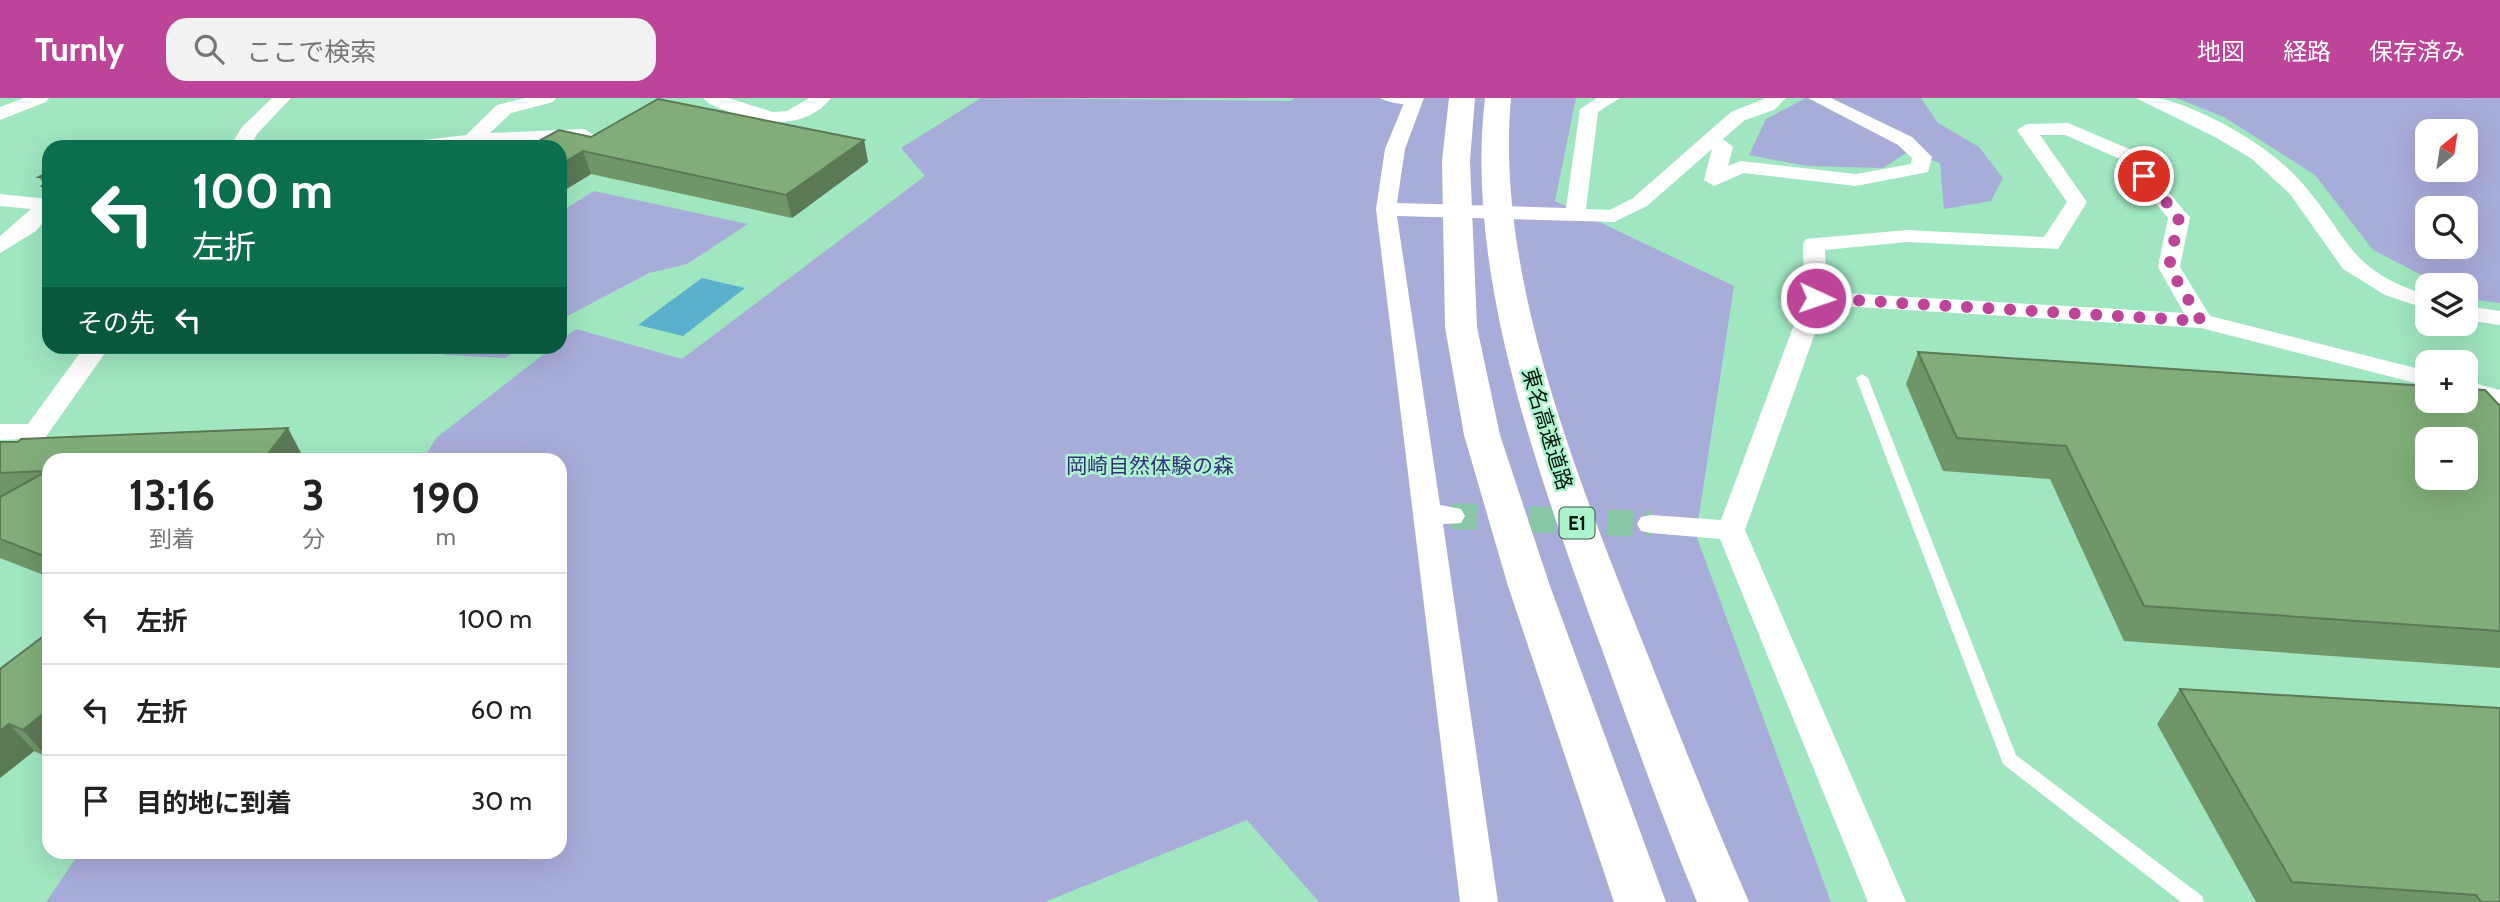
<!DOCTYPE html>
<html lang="ja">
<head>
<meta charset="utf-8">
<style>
	:root { --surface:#fff; --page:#f2f2f2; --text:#222; --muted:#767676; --line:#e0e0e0; --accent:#bc4499 }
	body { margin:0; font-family:Cabin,"Noto Sans JP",sans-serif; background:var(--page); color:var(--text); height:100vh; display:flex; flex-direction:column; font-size:26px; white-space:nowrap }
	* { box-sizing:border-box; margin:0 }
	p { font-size:23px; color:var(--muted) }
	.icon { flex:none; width:38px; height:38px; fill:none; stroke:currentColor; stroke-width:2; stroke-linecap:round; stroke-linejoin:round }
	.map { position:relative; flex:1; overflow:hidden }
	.sheet { position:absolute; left:42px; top:355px; width:525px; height:406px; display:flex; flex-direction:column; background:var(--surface); border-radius:21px; box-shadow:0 7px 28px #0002 }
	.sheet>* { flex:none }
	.top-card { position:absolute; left:42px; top:42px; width:525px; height:214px; border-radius:21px; box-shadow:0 7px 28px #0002; background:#0b6e4f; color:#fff; overflow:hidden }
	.needle { width:46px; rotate:30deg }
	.controls { position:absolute; left:2415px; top:21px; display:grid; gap:14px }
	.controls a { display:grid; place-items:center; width:63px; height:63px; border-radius:14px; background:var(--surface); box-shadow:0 7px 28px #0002; font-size:35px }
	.pin { position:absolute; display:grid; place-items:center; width:60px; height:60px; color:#fff; margin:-30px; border:4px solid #fff; border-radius:50%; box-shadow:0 2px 7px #0007 }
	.me { position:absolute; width:77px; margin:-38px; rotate:93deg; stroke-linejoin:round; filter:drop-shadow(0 0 5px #0008) }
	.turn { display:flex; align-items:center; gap:24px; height:147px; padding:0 35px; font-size:32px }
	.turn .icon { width:91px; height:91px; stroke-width:2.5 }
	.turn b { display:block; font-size:49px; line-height:60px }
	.then { display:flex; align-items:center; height:66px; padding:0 35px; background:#0003; gap:14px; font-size:26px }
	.eta { display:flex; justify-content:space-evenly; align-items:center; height:119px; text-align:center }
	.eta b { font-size:42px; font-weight:700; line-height:49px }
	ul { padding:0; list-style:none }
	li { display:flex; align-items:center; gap:21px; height:91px; padding:0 35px; border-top:2px solid var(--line) }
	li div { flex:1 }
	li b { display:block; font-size:26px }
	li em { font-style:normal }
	header { display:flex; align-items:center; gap:42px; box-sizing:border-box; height:98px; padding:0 35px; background:var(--accent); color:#fff }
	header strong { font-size:33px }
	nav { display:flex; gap:38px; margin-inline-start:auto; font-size:24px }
	.search { width:490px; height:63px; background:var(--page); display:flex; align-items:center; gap:18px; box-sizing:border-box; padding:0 24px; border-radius:21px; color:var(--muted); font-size:26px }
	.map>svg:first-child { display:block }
</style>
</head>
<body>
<header>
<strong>Turnly</strong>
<div class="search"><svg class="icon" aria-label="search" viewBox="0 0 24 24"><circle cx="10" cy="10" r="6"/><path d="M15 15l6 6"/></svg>ここで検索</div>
<nav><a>地図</a><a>経路</a><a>保存済み</a></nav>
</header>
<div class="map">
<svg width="2500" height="804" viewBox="0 0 2500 804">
	<rect width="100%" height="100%" fill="#a0e6c1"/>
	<g fill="#a8acd9" fill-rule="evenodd">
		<path d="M981,0l310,3 3,-3h282l-21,103 179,85 -38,249 135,367h-512l-72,-82 -202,82h-999l34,-50h480v-392h-137l13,-22 117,-91 7,-1v-5l16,-12 106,30 243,-183 -24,-28z"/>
		<path d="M1806,0h115l17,25 41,24 24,31 -12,23 -47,8 -4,-46 -32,-11 -25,16 -76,-2 -58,-11 17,-36z"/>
		<path d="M2176,0h324v205l-33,-4 -1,-14h-25l-68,-35 -58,-75 -91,-58zM2427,33h39v39h-39zM2427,110h39v39h-39z"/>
		<path d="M594,93l154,33 -61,40 -38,9 -89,47v-108z"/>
		<path d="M442,249h80l-17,11 -60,-3z"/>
	</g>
	<path fill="#5ab1cd" d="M702,180l43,10 -62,48 -45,-11z"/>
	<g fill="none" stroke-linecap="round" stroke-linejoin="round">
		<path stroke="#88c7a6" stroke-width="26" stroke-dasharray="26 13" stroke-linecap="butt" d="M1451,418l200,8"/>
		<g fill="#fff" fill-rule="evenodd">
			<path d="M1380,0h26l14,4c-9,5 -31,1 -40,-4z"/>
			<path d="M1862,276l6,4 148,377 186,141 2,6h-23l-178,-138 -147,-386z"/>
		</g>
		<g fill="#fff" fill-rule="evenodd">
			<path d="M24,0h25l-3,4 -46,18v-13z"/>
			<path d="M272,0h19l-34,36 -7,13h-20l12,-20z"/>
			<path d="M525,0h31l-3,4 -42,11 -21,20 94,-4 10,6 -10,6 -179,6 10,-6 51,-6 31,-30z"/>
			<path d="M703,0h25l45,14 14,-1 22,-13h22c-26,33 -70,26 -104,13 -8,-3 -18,-6 -24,-13z"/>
			<path d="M1406,0h18l-19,51 -8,54 169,5 14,-99 17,-11h23l-22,14 -12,97 24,1 23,-12 98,-86 35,-14h20l-12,12 -29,10 -22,19 10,8 -5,19 13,-5 115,13 55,-10 1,-6 -14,-13 -90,-47h23l81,39 20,20 -4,15 -72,14 -112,-13 -30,13 -10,-6 8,-31 -65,57 -33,16 -217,-6 43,289 21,4 4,7 -4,7 -18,1 55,378h-38l-84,-693 9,-60z"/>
			<path d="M2136,0c8,0 18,0 27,1 45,12 110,49 140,85 48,56 45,86 124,111v14l-42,-14 -42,-26 -53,-75 -38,-35 -37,-22z"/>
			<path d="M2068,25l66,28 52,62 4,4 -10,50 30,49 217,55v15l-226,-58 -376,-23 -80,225 161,372h-38l-148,-363 -69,-6 -10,-2 -4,-7 4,-7 10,-2 70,5 83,-222 -1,-54 3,-5 101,-9 137,7 23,-35 -50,-72 10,-6zM2040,37h25l55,24 48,59 -10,49 26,46 -357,-21 -2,-42 82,-8 151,7 29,-47z"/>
			<path d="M0,96l49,5v16l-13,16 -36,22v-17l31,-27 -31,-3z"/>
			<path d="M2466,208l34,5v14l-34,-5z"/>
			<path d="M85,248h25l-65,92 -45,2v-16h28z"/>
			<path d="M2466,283l34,9v16l-34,-9z"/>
		</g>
		<g fill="#fff" fill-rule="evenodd">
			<path d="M1449,0h26l-5,63 7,166 23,108 50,151 116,316h-52l-106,-316 -44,-151 -19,-108 -3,-166z"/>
			<path d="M1485,0h26c-16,176 66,379 130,540 35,88 70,177 108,264h-52c-35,-85 -66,-172 -97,-258 -60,-165 -136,-369 -115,-546z"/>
		</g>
	</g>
	<g fill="#709569">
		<path d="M591,39l273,3 4,22 -76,56 -201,-44 -31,19v-46z"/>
		<path d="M49,73v27l-7,-12 2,-2 -5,-7z"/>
		<path d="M1918,254l582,54v262l-376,-27 -74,-162 -107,-8 -37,-87z"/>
		<path d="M0,344l302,13 -4,5h-249v117l-49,-19z"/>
		<path d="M0,571l47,88 -13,-6 -34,27z"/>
		<path d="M2180,591l320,213h-244l-99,-178z"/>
	</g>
	<g fill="#5b7955">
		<path d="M864,42l4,22 -76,56 -6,-23z"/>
		<path d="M583,53l8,23 -31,19v-28z"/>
		<path d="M288,330l14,27 -4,5h-35z"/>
		<path d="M49,611v46l-2,2 -24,-27z"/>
		<path d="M9,626l25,27 -34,27v-47z"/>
	</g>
	<g fill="#82ad7a" stroke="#5b7955" stroke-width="2" fill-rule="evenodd">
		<path d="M658,1l206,41 -78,55 -203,-44 -23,14v-18h-32l31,-17 32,7z"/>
		<path d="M49,73v6h-10z"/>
		<path d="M49,80v8h-7z"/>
		<path d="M1918,254l509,34v15h39v-12l19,1 15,16v225l-356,-25 -78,-160 -109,-8zM2427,341h39v39h-39z"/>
		<path d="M288,330l-25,32h-214v98l-49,-19v-42l47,-26 -47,2v-31h18l3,-3z"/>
		<path d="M49,534v77l-26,21 -14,-6 -9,7v-62z"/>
		<path d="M2180,591l320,19v194h-19l-5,-7 -184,-13z"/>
	</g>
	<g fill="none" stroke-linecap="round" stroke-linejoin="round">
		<path stroke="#bc4499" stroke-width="12" stroke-dasharray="0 21.6" d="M1816,200l385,23 -32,-54 10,-50 -35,-41"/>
	</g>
	<g text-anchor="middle" stroke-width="5" stroke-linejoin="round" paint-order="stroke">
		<rect fill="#acf3ce" stroke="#345845" stroke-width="2" x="1559.5" y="409.5" width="35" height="31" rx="5"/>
		<g font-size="19" font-weight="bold" fill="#00160a">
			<text x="1577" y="432">E1</text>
		</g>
		<g font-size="21" fill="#00160a" stroke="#acf3ce">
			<text transform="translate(1547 331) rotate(73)" y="7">東名高速道路</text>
		</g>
		<g font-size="21" fill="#36317c" stroke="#acf3ce">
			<text x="1150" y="375">岡崎自然体験の森</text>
		</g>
	</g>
</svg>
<div class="controls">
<a><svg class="needle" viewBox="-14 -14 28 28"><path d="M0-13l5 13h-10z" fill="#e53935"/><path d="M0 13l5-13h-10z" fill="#767676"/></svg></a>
<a><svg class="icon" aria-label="search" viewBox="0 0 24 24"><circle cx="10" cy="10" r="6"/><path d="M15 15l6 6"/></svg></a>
<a><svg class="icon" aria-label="layers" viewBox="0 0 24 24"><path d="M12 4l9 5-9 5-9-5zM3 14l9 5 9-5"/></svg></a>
<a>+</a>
<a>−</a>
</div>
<div class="pin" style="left:2144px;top:78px;background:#d93025"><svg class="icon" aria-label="arrive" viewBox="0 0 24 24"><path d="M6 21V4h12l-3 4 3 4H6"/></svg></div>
<svg class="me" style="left:1816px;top:200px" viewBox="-20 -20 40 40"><circle r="17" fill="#bc4499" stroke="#fff" stroke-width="3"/><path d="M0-11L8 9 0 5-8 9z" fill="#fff"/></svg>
<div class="top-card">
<div class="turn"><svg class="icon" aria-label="left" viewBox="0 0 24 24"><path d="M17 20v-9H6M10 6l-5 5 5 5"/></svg><div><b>100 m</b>左折</div></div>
<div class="then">その先<svg class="icon" aria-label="left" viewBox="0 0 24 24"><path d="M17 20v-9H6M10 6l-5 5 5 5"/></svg></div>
</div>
<section class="sheet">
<div class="eta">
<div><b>13:16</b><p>到着</p></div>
<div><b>3</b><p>分</p></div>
<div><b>190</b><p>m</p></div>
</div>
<ul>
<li><svg class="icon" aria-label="left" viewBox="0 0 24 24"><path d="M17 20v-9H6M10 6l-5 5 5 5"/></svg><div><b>左折</b></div><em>100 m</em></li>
<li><svg class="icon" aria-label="left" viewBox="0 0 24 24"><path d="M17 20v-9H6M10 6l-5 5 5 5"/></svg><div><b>左折</b></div><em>60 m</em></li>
<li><svg class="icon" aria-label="arrive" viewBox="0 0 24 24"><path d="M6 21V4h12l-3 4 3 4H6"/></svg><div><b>目的地に到着</b></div><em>30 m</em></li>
</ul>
</section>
</div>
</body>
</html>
